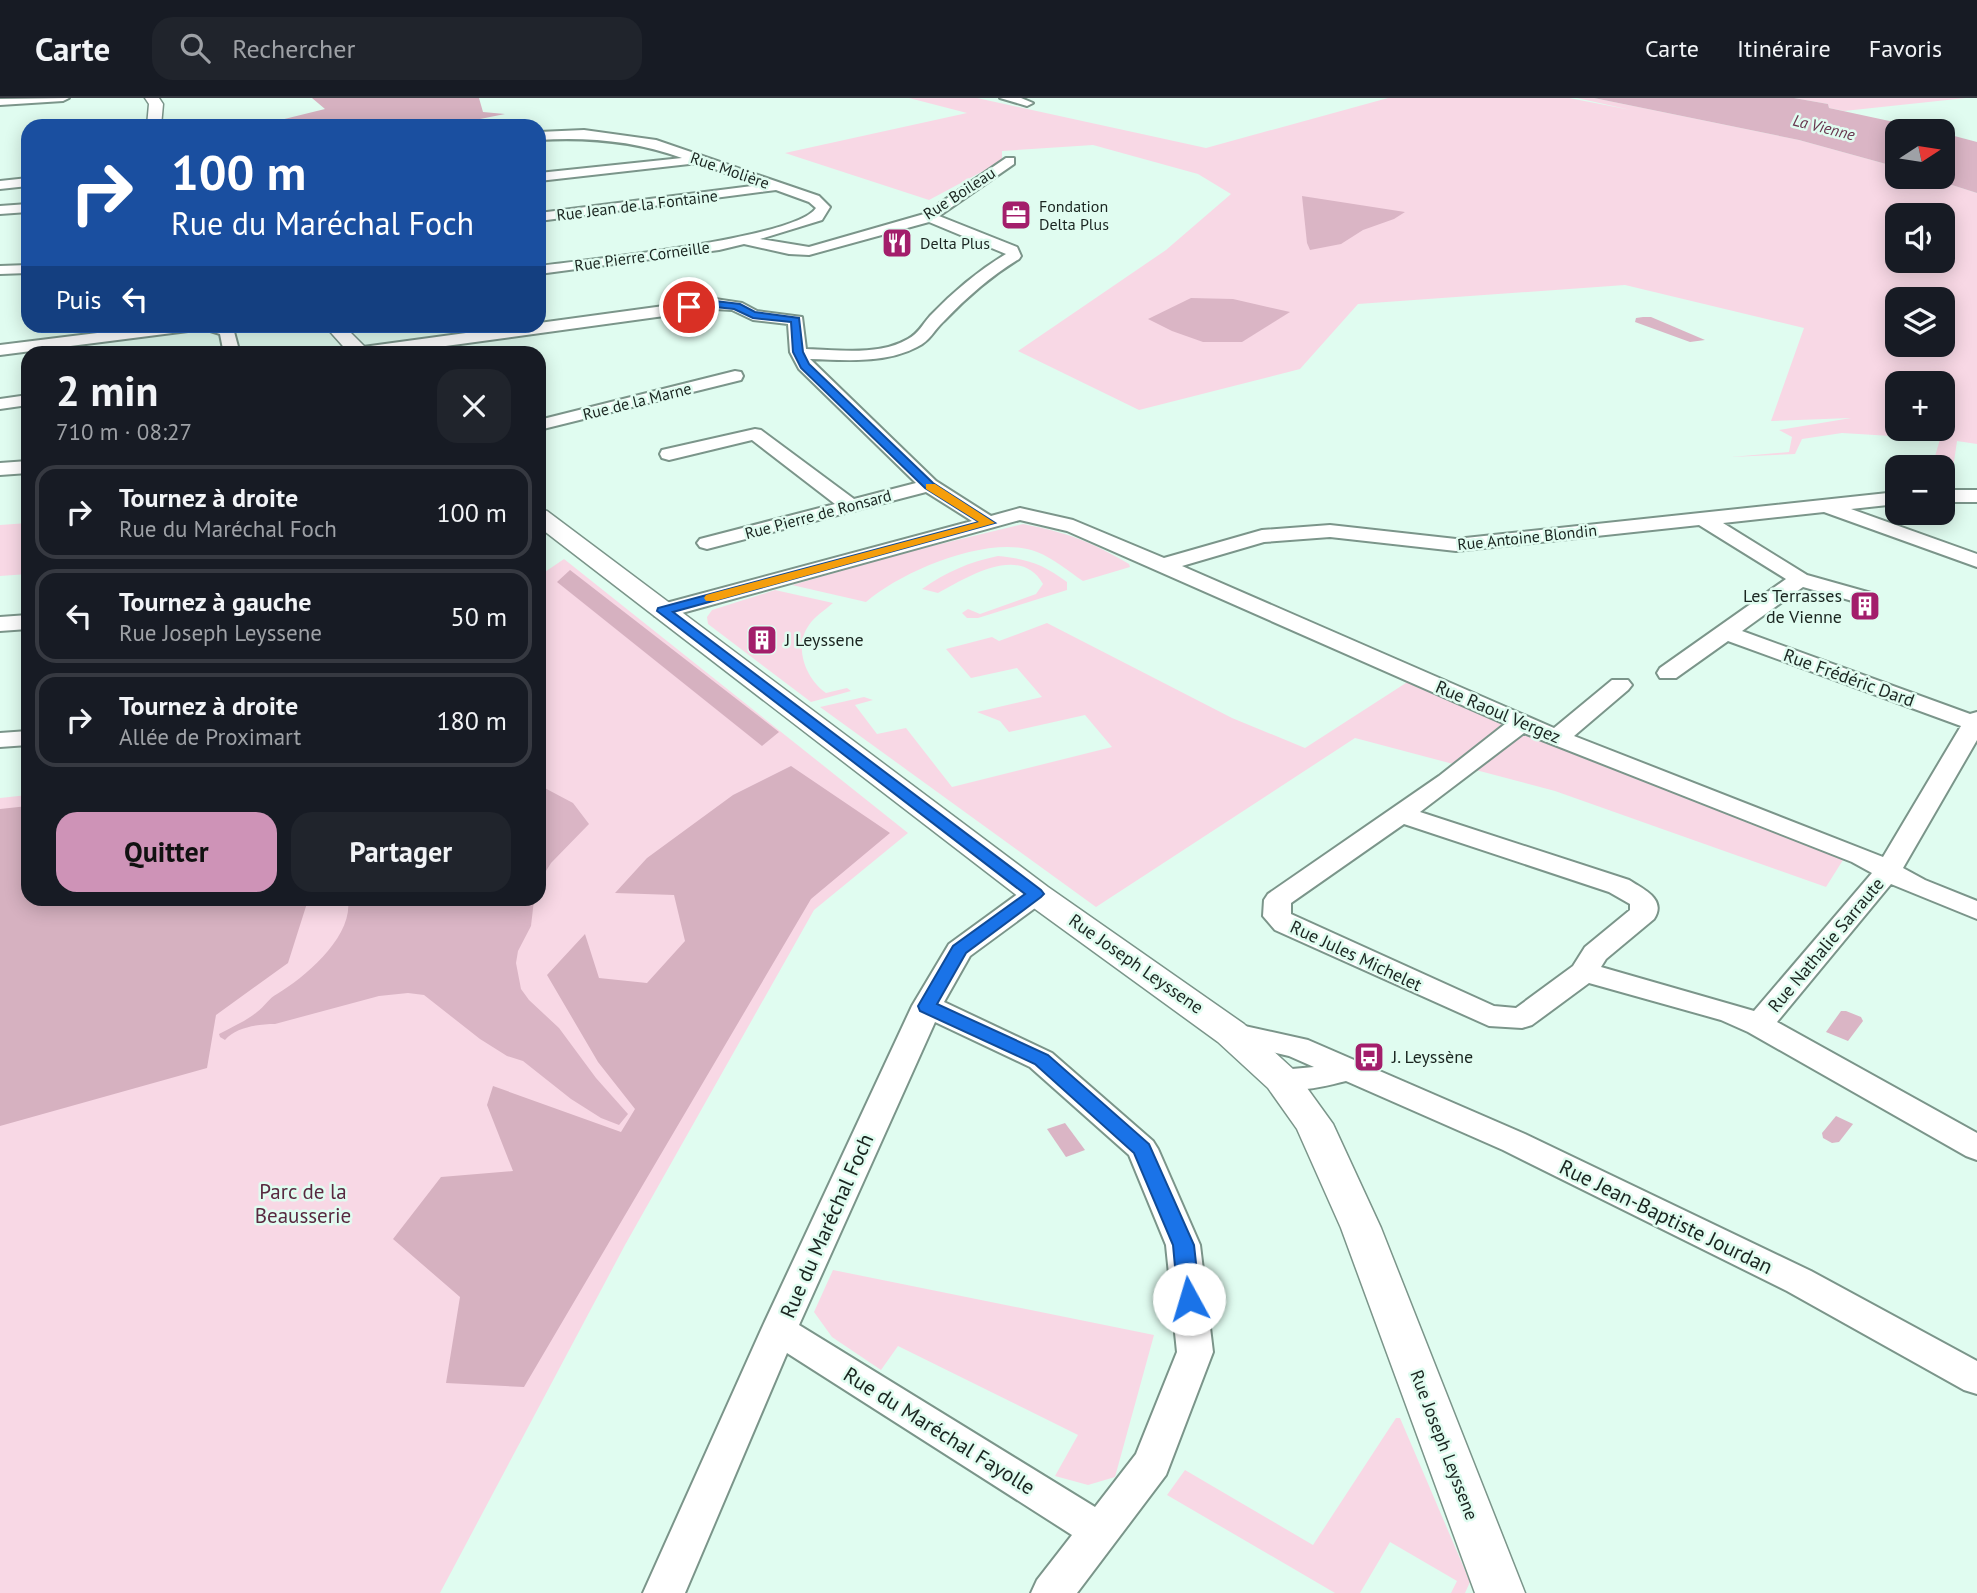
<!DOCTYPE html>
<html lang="fr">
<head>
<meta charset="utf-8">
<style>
	:root { --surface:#171b24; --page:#20242c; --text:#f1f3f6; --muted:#9ea1a6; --line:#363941; --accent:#ce93b7 }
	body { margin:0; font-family:"PT Sans",sans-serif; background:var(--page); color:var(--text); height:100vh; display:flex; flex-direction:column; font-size:26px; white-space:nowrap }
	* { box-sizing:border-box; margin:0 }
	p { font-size:23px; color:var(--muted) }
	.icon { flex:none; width:38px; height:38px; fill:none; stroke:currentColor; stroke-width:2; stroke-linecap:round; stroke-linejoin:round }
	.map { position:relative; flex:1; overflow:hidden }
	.drawer { position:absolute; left:21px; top:248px; width:525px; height:560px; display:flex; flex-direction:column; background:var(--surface); border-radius:21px; box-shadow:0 4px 18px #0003 }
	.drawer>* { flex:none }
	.guide { position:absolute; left:21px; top:21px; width:525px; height:214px; border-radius:21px; box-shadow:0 4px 18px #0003; background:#1a4fa0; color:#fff; overflow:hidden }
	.needle { width:46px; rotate:78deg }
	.buttons { position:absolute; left:1885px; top:21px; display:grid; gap:14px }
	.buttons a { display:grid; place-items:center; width:70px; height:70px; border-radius:14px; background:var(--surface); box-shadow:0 4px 18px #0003; font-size:35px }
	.pin { position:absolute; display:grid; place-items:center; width:60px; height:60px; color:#fff; margin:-30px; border:4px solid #fff; border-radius:50%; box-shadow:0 2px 7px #0007 }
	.me { position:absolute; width:77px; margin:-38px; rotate:354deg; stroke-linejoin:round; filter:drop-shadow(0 0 5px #0008) }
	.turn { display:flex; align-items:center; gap:24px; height:147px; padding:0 35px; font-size:32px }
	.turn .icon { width:91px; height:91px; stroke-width:2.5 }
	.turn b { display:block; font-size:49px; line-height:60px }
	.then { display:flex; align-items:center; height:66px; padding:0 35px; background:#0003; gap:14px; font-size:26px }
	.round { display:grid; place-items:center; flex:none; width:74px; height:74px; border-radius:21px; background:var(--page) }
	.overview { display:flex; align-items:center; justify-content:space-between; height:119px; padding:0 35px }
	h1 { font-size:42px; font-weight:800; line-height:52px }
	.cta { display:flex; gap:14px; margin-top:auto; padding:14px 35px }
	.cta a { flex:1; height:80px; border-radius:21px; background:var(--accent); color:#111; font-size:28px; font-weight:800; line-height:80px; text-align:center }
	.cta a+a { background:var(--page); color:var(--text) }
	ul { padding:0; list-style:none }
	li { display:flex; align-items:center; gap:21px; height:94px; margin:0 14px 10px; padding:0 21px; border:4px solid var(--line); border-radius:21px }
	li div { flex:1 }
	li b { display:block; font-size:26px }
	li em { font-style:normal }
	header { display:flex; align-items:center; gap:42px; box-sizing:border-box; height:98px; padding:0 35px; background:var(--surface); border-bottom:2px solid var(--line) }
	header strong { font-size:33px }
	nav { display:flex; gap:38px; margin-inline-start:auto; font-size:24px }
	.search { width:490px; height:63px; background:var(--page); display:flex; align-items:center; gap:18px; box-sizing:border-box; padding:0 24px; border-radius:21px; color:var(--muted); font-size:26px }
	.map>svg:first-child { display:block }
</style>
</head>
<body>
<header>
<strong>Carte</strong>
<div class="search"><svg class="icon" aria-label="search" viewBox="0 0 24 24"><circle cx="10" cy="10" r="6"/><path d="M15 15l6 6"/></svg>Rechercher</div>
<nav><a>Carte</a><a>Itinéraire</a><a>Favoris</a></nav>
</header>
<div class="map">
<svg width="1977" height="1495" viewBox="0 0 1977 1495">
	<rect width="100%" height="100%" fill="#e0fcf0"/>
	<g fill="#f8d8e5" fill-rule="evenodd">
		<path d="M909,0h68l229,50 182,-50h181l62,12 -54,-12h17l205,42 98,27v10h30l50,16v251l-20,-3 -6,42 -8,-2 -1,-14h-10l8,-28 -98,-6 -40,6 -7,15 -64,3 58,-5 3,-15 -13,-7 72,-12 -80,3 33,-93 -179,-43 -267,19 -58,65 -161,41 -121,-59 148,-101 65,-56 -33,-20 -105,-29 -91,6v10l-73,39 -144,-47 182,-40zM1897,117h45v46h-45zM1897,201h45v46h-45zM1897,285h45v46h-45z"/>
		<path d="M1794,0h172l-122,13 -15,-3 -1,-4z"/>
		<path d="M28,425v51l-28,2v-51z"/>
		<path d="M1023,426c46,9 66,17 106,40l1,3 -47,14c-15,-10 -30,-23 -46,-29 -46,-19 -136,19 -171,50l-74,-17 111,-32z"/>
		<path d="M998,458c30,3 45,8 69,26v8l-89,28h-11l-5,-5 6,-4 12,5 56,-20 7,-10c-23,-41 -77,-6 -105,9l-16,-4c24,-17 47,-27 76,-33z"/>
		<path d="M564,461l344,274 -94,77 -189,335 -185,348h-440v-795l28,-3v105h511v-324z"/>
		<path d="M775,492l58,13c-8,7 -18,13 -24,22 -16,22 -3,54 17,68l21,-5 4,3 -40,11 -103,-78 -1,-7 5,-7z"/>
		<path d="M1047,525l185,95 73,30 104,-67 419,171 15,8 -17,27 -271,-96 -200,-53 -259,169 -276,-200 44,-10 9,3 -18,5 22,29 29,-6 46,59 160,-40 -27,-32 -76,17 -9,-11 -23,-9 65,-15 -25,-29 -46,10 -25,-29 46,-12 7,4z"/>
		<path d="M833,1172l321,65 -39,142 -27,8 -33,-9 23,-41 -180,-89 -17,24 -49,-33 -18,-25z"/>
		<path d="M1396,1320h4l70,164 -5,11h-14l6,-12 -67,-39 -30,51h-25l-168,-98 18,-25 128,75z"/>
	</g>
	<g fill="#d6b1c0">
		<path d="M312,0h167l4,14 22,2 -60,12h-189l69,-17z"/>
		<path d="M570,472l209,162 -17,14 -205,-164z"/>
		<path d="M791,668l99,67 -79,66 -287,488 -78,-4 14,-86 -67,-58 48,-62 72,-6 -26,-66 6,-19 128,46 14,-23 -37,-47 -51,-87 38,-41 14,44 48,5 38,-42 -11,-46 -59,-2 32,-35 86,-63z"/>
		<path d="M28,708v94h280l-20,63 -72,52 -9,53 -207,58v-317z"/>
	</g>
	<g fill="#dab5c5">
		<path d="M1594,0h200l34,6 1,4 107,23h-39v36l-98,-27z"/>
		<path d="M1943,35l34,9v51l-50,-16h15z"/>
		<path d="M1302,98l103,16 -11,7 -31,11 -22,14 -31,6 -3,-7z"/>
		<path d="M1191,200l42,1 57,13 -48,30h-39l-31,-11 -24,-12z"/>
		<path d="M1643,219h8l54,23 -15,2 -55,-20 1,-4z"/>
		<path d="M539,687l34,18 16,21 -38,39 -12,19z"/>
		<path d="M348,802h186l-3,26 -13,25 -2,12 5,26 8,11 30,28 37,50 32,36 -9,11 -18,-7 -30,-19 -48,-38 -16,-5 -27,-17 -56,-44 -16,-2 -29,3 -104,28c-17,0 -39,3 -50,16l-5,-3 -1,-3c13,-7 27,-13 38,-22 7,-5 12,-14 20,-18 28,-17 76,-57 71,-94z"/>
		<path d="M1846,913l15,6 2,4 -15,20 -22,-9 15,-21z"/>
		<path d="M1836,1018l17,8 -14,18 -7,1 -9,-5 -1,-5z"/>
		<path d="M1065,1025l20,27 -19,7 -19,-28z"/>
	</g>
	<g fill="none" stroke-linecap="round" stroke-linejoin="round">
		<g stroke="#7b958a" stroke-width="4">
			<g id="minor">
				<path d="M69,0l-6,3 -63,4v-6z"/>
				<path d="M1000,0h21l12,5 -6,3z"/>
				<path d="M584,32l72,10 163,56 11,11 -8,13 -62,19 49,8 115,-33 82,-56h8v6l-75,52 78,31 4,9 -2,3c-28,17 -53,39 -75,62 -10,9 -14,20 -27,26 -32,17 -72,13 -107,12l126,122 55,35 29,-8 53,12 91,38 98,-28 68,-5 126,14 441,-47v12l-46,5 126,45v13l-153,-55 -101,11 84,52 64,18 3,5 -3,5 -8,1 -60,-17 -61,44 228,83 7,-2v28l-74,128 22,12 52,21v18l-86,-35 -114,138 200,111v27l-11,-4 -218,-124 -27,-12 -132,-37 -57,42 -10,3 -33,-2 -214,-96 -12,-14 1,-16 4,-6 171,-118 66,-52 -438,-193 -47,-11 -349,96h-16l-3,-5 3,-5 317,-85 -46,-29 -219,57 -7,-2 -3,-4 3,-4 135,-35 -83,-64 -83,20 -7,-2 -2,-4 2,-4 93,-21 6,1 93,69 62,-16 -117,-114 -9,-17 -2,-28 -35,-4 -21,-10 -17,-1 -328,45h-48l2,-4 374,-51 27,4 15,8 45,6 4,32c32,1 73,7 102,-10 11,-6 14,-14 22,-23 22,-23 49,-46 76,-62l-77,-32 -120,33 -20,-1 -45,-10 -25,6 -180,24v-8c45,-6 257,-27 277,-58l-7,-6 -33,-12 -237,31v-8l221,-28 -62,-22 -159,18v-8l143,-15c-47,-17 -93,-21 -143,-18v-8zM1699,427l87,54 -126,89 -3,5 3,5h16l52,-37 233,85 -78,131 -309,-121 54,-46 4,-5 -4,-5h-16l-58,48 -372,-162 82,-24 66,-5 126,14zM1524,635l328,129 20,11 -118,138 -153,-44 5,-8 48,-40c13,-20 -11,-30 -25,-39l-209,-68zM1404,726l205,68 21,12v6l-45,37 -12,19 -57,42 -22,-2 -203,-92v-11z"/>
				<path d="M28,80v8l-28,3v-8z"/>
				<path d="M28,106v8l-28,2v-8z"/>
				<path d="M28,167v8l-28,1v-8z"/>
				<path d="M154,228h42l-8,5 -188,24v-10z"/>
				<path d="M202,228l31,2 7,26h-16l-4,-20 -16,-5z"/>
				<path d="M735,273l6,1 2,4 -2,4 -202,50v-10z"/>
				<path d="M28,297v10l-28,4v-10z"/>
				<path d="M28,363v12l-28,2v-12z"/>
				<rect x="1942" y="392" width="35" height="12"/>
				<path d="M28,517v14l-28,2v-14z"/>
				<path d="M28,633v14l-28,2v-14z"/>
				<path d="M1036,788l10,2 4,6 -4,6 -76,56 -26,46 108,51 101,88 5,8 42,96 13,107 -47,123 -89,118h-46l6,-13 35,-45 -285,-182 -102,240h-42l118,-263 151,-324 37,-62 77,-56zM935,924l95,45 99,88 37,90 11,107 -41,102 -41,53 -296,-182z"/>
				<path d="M1231,925l77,17 217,94 286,137 166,90v33l-13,-4 -177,-99 -284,-141 -157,-69c-24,6 -51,13 -76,6l-4,-8 4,-8 44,-4 -25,-11 -69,-16 -4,-7 4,-7z"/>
			</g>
		</g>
		<g stroke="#7b958a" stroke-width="3">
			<g id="tertiary">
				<path d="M145,0h14l4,6 -2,22h-14l2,-22z"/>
				<path d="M325,228h19l28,28h-22z"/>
				<path d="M539,411l8,2 501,376 196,137 50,46 39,54 48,104 144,365h-50l-134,-365 -44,-99 -29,-41 -50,-46 -194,-141 -485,-374z"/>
			</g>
		</g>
		<use href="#minor" fill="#fff" fill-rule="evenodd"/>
		<use href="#tertiary" fill="#fff" fill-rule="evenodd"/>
	</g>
	<path fill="#1a73e8" stroke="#114b97" stroke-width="2" d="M715,203l25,3 15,8 44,6 4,34 6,12 124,119 62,40 -322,89 368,278 3,4 -3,3 -75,56 -29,51 111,51 101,89 45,101 6,54 -3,6 -8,2 -7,-2 -4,-6 -5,-54 -39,-92 -99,-89 -115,-53 -2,-5 35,-60 72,-52 -368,-283 1,-3 321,-86 -54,-34 -124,-120 -8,-16 -2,-30 -38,-4 -19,-9 -19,-2 -26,3 -5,-3z"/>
	<path fill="#f59e0b" d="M926,386h9l60,39 -280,78h-9l-2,-3 2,-3 273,-73 -53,-33z"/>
	<defs>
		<g id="office-square" transform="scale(1.575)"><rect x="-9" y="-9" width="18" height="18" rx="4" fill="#a31e6b" stroke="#e0fcf0"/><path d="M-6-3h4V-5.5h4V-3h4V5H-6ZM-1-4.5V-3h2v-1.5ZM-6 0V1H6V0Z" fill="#fff"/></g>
		<g id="restaurant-square" transform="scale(1.575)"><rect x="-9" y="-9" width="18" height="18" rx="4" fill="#a31e6b" stroke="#e0fcf0"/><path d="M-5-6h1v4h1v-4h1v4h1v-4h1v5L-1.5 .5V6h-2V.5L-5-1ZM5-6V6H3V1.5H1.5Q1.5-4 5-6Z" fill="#fff"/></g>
		<g id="building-square" transform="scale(1.575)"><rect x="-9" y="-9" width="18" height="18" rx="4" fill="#a31e6b" stroke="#e0fcf0"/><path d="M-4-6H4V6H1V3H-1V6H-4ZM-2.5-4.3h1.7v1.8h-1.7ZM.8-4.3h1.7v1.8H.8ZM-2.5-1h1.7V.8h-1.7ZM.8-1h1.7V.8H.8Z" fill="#fff"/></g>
		<g id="bus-square" transform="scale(1.575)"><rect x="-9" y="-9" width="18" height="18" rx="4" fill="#a31e6b" stroke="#e0fcf0"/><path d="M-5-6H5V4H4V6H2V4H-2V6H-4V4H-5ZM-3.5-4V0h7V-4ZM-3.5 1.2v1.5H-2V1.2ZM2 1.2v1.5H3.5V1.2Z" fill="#fff"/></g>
	</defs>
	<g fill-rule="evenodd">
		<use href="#office-square" x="1016" y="117"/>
		<use href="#restaurant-square" x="897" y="145"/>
		<use href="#building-square" x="1865" y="508"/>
		<use href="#building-square" x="762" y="542"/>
		<use href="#bus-square" x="1369" y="959"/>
	</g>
	<g text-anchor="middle" stroke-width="5" stroke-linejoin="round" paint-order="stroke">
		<g font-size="16" font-style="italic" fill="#67354d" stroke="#e0fcf0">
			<text transform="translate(1824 29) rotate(14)" y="6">La Vienne</text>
		</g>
		<g font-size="16" fill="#1a2520" stroke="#e0fcf0">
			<text transform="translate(730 72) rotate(19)" y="6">Rue Molière</text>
			<text transform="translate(959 95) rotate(-33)" y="6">Rue Boileau</text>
			<text transform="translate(637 107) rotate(-7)" y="6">Rue Jean de la Fontaine</text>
			<text transform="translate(642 158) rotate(-8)" y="6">Rue Pierre Corneille</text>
			<text transform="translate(637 303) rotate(-14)" y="6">Rue de la Marne</text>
			<text transform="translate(818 416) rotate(-15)" y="6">Rue Pierre de Ronsard</text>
			<text transform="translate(1527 439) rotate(-6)" y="6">Rue Antoine Blondin</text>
		</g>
		<g font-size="16" fill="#1a2520" stroke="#e0fcf0" text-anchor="start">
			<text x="1039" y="114">Fondation<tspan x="1039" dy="18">Delta Plus</tspan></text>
			<text x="920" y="151">Delta Plus</text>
		</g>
		<g font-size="18" fill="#1a2520" stroke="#e0fcf0" text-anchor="start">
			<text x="1842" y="504" text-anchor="end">Les Terrasses<tspan x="1842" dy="21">de Vienne</tspan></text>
			<text x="785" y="548">J Leyssene</text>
			<text x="1392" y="965">J. Leyssène</text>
		</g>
		<g font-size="18" fill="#1a2520" stroke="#e0fcf0">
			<text transform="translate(1849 580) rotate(20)" y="6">Rue Frédéric Dard</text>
			<text transform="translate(1498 614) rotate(23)" y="6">Rue Raoul Vergez</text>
			<text transform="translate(1826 847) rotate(-50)" y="6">Rue Nathalie Sarraute</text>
			<text transform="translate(1356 858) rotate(25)" y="6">Rue Jules Michelet</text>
			<text transform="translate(1136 866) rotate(35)" y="6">Rue Joseph Leyssene</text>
			<text transform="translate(1444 1347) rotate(69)" y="6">Rue Joseph Leyssene</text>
		</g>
		<g font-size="21" fill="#592940" stroke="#e0fcf0">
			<text x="303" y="1101">Parc de la<tspan x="303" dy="24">Beausserie</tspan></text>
		</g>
		<g font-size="21" fill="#1a2520" stroke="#e0fcf0">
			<text transform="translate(1666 1119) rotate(26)" y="7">Rue Jean-Baptiste Jourdan</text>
			<text transform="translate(827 1128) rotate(-66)" y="7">Rue du Maréchal Foch</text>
			<text transform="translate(939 1333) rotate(32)" y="7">Rue du Maréchal Fayolle</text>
		</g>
	</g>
</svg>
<div class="buttons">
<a><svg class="needle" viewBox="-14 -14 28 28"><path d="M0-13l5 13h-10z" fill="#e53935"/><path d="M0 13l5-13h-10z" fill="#9ea1a6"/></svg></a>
<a><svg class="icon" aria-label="sound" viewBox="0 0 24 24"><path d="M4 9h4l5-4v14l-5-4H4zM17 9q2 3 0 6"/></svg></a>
<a><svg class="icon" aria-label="layers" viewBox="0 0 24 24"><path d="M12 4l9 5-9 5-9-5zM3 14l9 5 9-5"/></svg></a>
<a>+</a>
<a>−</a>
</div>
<div class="pin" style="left:689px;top:209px;background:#d93025"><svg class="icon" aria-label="arrive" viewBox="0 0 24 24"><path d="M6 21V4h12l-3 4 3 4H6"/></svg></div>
<svg class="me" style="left:1189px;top:1201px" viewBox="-20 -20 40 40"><circle r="19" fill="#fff"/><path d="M0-13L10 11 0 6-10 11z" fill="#1a73e8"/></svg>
<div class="guide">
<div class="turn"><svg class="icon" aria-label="right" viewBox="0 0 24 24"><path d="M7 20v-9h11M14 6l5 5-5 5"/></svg><div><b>100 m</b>Rue du Maréchal Foch</div></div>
<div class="then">Puis<svg class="icon" aria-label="left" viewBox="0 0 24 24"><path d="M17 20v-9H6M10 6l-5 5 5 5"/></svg></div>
</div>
<section class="drawer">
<div class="overview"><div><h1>2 min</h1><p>710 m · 08:27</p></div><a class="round"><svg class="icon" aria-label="close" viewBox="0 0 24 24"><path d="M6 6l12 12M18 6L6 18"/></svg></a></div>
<ul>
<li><svg class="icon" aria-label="right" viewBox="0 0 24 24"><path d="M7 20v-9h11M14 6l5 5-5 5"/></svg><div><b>Tournez à droite</b><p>Rue du Maréchal Foch</p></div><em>100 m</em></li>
<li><svg class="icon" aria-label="left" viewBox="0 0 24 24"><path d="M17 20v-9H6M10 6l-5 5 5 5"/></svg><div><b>Tournez à gauche</b><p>Rue Joseph Leyssene</p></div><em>50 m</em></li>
<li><svg class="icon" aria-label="right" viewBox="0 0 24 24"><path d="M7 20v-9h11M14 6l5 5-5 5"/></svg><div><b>Tournez à droite</b><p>Allée de Proximart</p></div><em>180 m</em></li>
</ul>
<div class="cta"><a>Quitter</a><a>Partager</a></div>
</section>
</div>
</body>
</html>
